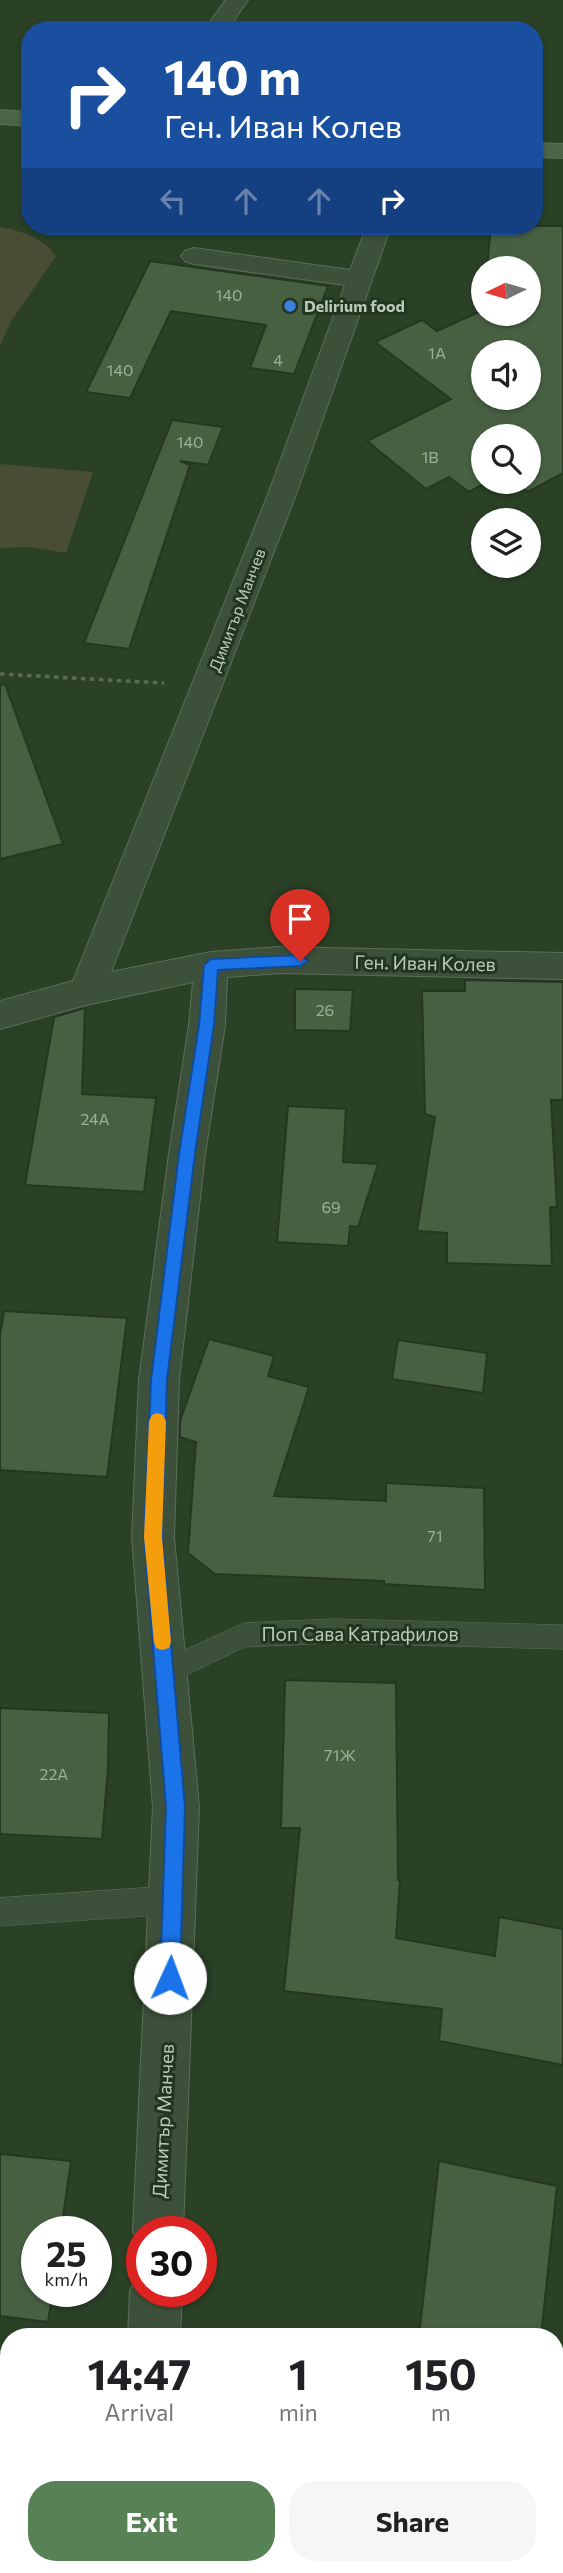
<!DOCTYPE html>
<html lang="en">
<head>
<meta charset="utf-8">
<style>
	:root { --surface:#fff; --page:#f6f6f6; --text:#202124; --muted:#757577; --accent:#578255 }
	body { margin:0; font-family:Commissioner,sans-serif; background:var(--page); color:var(--text); height:100vh; display:flex; flex-direction:column; font-size:26px; white-space:nowrap }
	* { box-sizing:border-box; margin:0 }
	p { font-size:23px; color:var(--muted) }
	.icon { flex:none; width:38px; height:38px; fill:none; stroke:currentColor; stroke-width:2; stroke-linecap:round; stroke-linejoin:round }
	.map { position:relative; flex:1; overflow:hidden }
	.side { position:absolute; left:0px; top:2328px; width:564px; height:247px; display:flex; flex-direction:column; background:var(--surface); border-radius:28px 28px 0 0; box-shadow:0 2px 5px #0004 }
	.side>* { flex:none }
	.top-card { position:absolute; left:21px; top:21px; width:522px; height:214px; border-radius:28px; box-shadow:0 2px 5px #0004; background:#1a4fa0; color:#fff; overflow:hidden }
	.needle { width:46px; rotate:265deg }
	.fabs { position:absolute; left:471px; top:256px; display:grid; gap:14px }
	.fabs a { display:grid; place-items:center; width:70px; height:70px; border-radius:50%; background:var(--surface); box-shadow:0 2px 5px #0004; font-size:35px }
	.speed { position:absolute; left:21px; top:2216px; display:flex; gap:14px; font-size:35px; font-weight:700; text-align:center }
	.speed>* { display:grid; place-content:center; width:91px; height:91px; border-radius:50%; background:var(--surface); box-shadow:0 2px 5px #0004; line-height:1 }
	.speed small { font-size:18px; font-weight:400 }
	.speed .limit { border:10px solid #d22; background:#fff; color:#111 }
	.pin { position:absolute; display:grid; place-items:center; width:60px; height:60px; color:#fff; margin:-72px -30px; border-radius:50% 50% 50% 0; rotate:-45deg; box-shadow:0 0 7px #0007 }
	.pin .icon { rotate:45deg }
	.me { position:absolute; width:77px; margin:-38px; rotate:2deg; stroke-linejoin:round; filter:drop-shadow(0 0 5px #0008) }
	.turn { display:flex; align-items:center; gap:24px; height:147px; padding:0 28px; font-size:32px }
	.turn .icon { width:91px; height:91px; stroke-width:2.5 }
	.turn b { display:block; font-size:49px; line-height:60px }
	.lanes { display:flex; align-items:center; height:66px; padding:0 28px; background:#0003; justify-content:center; gap:35px; direction:ltr }
	.lanes .off { opacity:.35 }
	.eta { display:flex; justify-content:space-evenly; align-items:center; height:119px; text-align:center }
	.eta b { font-size:42px; font-weight:700; line-height:49px }
	.button { display:flex; gap:14px; margin-top:auto; padding:14px 28px }
	.button a { flex:1; height:80px; border-radius:28px; background:var(--accent); color:#fff; font-size:28px; font-weight:700; line-height:80px; text-align:center }
	.button a+a { background:var(--page); color:var(--text) }
	.map>svg:first-child { display:block }
</style>
</head>
<body>
<div class="map">
<svg width="563" height="2573" viewBox="0 0 563 2573">
	<rect width="100%" height="100%" fill="#2a4126"/>
	<g fill="#484d33">
		<path d="M0,227c21,3 44,12 56,29l-46,67 -10,23z"/>
		<path d="M0,464l93,8 -27,81 -35,-6 -31,1z"/>
	</g>
	<g fill="#476042" stroke="#243821" stroke-width="2" fill-rule="evenodd">
		<path d="M491,226h72v247l-35,19 -14,-11h14v-45h-45v45h6l-20,11 -20,-15 -23,12 -59,-48 84,-42 -76,-57 47,-22 15,11 46,-21v3h45v-45h-41zM483,352h45v45h-45z"/>
		<path d="M150,261l178,25 -34,88 -44,-6 16,-43 -95,-14 -41,87 -44,-6z"/>
		<path d="M172,420l51,7 -15,38 -28,-4 10,4 -61,184 -45,-6z"/>
		<path d="M5,684l58,160 -63,15v-174z"/>
		<path d="M465,980l98,2v118h-12l6,107h-7l2,59 -105,-3v-30l-30,-2 18,-114 -10,-3 -3,-123h43z"/>
		<path d="M295,989l58,1 -3,41 -55,-1z"/>
		<path d="M85,1008l-3,86 74,4 -12,94 -119,-7 29,-168z"/>
		<path d="M288,1106l58,3 -3,53 35,2 -20,63 -8,-1 -2,20 -71,-4z"/>
		<path d="M4,1311l123,7 -20,159 -107,-7v-135z"/>
		<path d="M209,1339l65,17 -6,20 41,11 -35,109 112,5v-18l98,5 1,102 -101,-6v-3l-169,-7 -27,-21 8,-111 -16,-5v-16z"/>
		<path d="M398,1340l89,13 -4,40 -91,-14z"/>
		<path d="M285,1680l111,3 2,197 2,1 -4,57 99,18 4,-39 64,12v136l-124,-24 3,-32 -158,-18 16,-163h-19z"/>
		<path d="M0,1708l109,5 -1,55 -6,71 -102,-5z"/>
		<path d="M0,2154l71,7 -10,70h-24v60h16l-5,31 -48,-6z"/>
		<path d="M439,2161l118,25 -16,150h-122z"/>
	</g>
	<g fill="none" stroke-linecap="round" stroke-linejoin="round">
		<g stroke="#5b6e58" stroke-width="1">
			<g id="service">
				<path d="M334,1619l229,6v24l-229,-6 -89,4 -80,38 -9,-4 -4,-9 4,-9 88,-40z"/>
				<path d="M172,1886l10,4 4,10 -4,10 -10,4 -172,12v-28z"/>
			</g>
		</g>
		<g stroke="#5b6e58" stroke-width="2">
			<g id="minor">
				<path d="M226,0h22l-21,30h-23z"/>
				<path d="M367,226h24l-96,271 -184,475 100,-20 68,-5 284,6v26l-284,-6 -52,4 -2,48 -20,129 -26,226 -5,157 25,270 -16,424h-41v19l-9,-19 20,-424 -21,-270 7,-157 30,-226 20,-129 4,-43 -107,23 -86,24v-28l73,-20 194,-484 78,-212 -151,-21 -9,-3 -4,-5 4,-5 9,-3 156,22z"/>
				<path d="M142,2271v20h40l-2,45h-52l2,-45 8,-18z"/>
				<path d="M122,2566h54l1,7h-56z"/>
			</g>
		</g>
		<g stroke="#5b6e58" stroke-width="2">
			<g id="secondary">
				<path d="M0,110l30,2v14l-30,-2z"/>
				<path d="M534,143l29,1v14l-29,-1z"/>
			</g>
		</g>
		<path stroke="#606a52" stroke-width="3.5" stroke-dasharray="4.5 4.5" stroke-linecap="butt" d="M0,674l164,9"/>
		<use href="#service" fill="#3d513a" fill-rule="evenodd"/>
		<use href="#minor" fill="#3d513a" fill-rule="evenodd"/>
		<use href="#secondary" fill="#4b6448" fill-rule="evenodd"/>
	</g>
	<path fill="#1a73e8" stroke="#114b97" stroke-width="2" d="M300,955l8,6 -8,5 -82,4 -4,55 -19,129 -28,226 -5,157 23,270 -5,171 -3,7 -7,3 -7,-3 -3,-7 6,-171 -22,-270 7,-157 28,-226 20,-129 5,-60 7,-6z"/>
	<path fill="#f59e0b" d="M157,1413l6,2 3,6 -4,116 9,105 -2,6 -7,2 -6,-2 -2,-6 -10,-105 5,-116 3,-6z"/>
	<circle fill="#3f7fe0" stroke="#22361f" stroke-width="2.5" cx="290" cy="306" r="7"/>
	<g text-anchor="middle" stroke-width="6" stroke-linejoin="round" paint-order="stroke">
		<g font-size="16" fill="#9cb09a">
			<text x="229" y="301">140</text>
			<text x="437" y="359">1А</text>
			<text x="278" y="366">4</text>
			<text x="120" y="376">140</text>
			<text x="190" y="448">140</text>
			<text x="430" y="463">1В</text>
			<text x="325" y="1016">26</text>
			<text x="95" y="1125">24А</text>
			<text x="331" y="1213">69</text>
			<text x="435" y="1542">71</text>
			<text x="340" y="1761">71Ж</text>
			<text x="54" y="1780">22А</text>
		</g>
		<g font-size="16" font-weight="bold" fill="#b9cbb7" stroke="#22361f" text-anchor="start">
			<text x="304" y="312">Delirium food</text>
		</g>
		<g font-size="16" fill="#b9cbb7" stroke="#22361f">
			<text transform="translate(237 610) rotate(-69)" y="6">Димитър Манчев</text>
		</g>
		<g font-size="19" fill="#b9cbb7" stroke="#22361f">
			<text transform="translate(425 963) rotate(1)" y="7">Ген. Иван Колев</text>
			<text x="360" y="1641">Поп Сава Катрафилов</text>
			<text transform="translate(163 2121) rotate(-87)" y="7">Димитър Манчев</text>
		</g>
	</g>
</svg>
<div class="fabs">
<a><svg class="needle" viewBox="-14 -14 28 28"><path d="M0-13l5 13h-10z" fill="#e53935"/><path d="M0 13l5-13h-10z" fill="#757577"/></svg></a>
<a><svg class="icon" aria-label="sound" viewBox="0 0 24 24"><path d="M4 9h4l5-4v14l-5-4H4zM17 9q2 3 0 6"/></svg></a>
<a><svg class="icon" aria-label="search" viewBox="0 0 24 24"><circle cx="10" cy="10" r="6"/><path d="M15 15l6 6"/></svg></a>
<a><svg class="icon" aria-label="layers" viewBox="0 0 24 24"><path d="M12 4l9 5-9 5-9-5zM3 14l9 5 9-5"/></svg></a>
</div>
<div class="speed"><div>25<small>km/h</small></div><div class="limit">30</div></div>
<div class="pin" style="left:300px;top:961px;background:#d93025"><svg class="icon" aria-label="arrive" viewBox="0 0 24 24"><path d="M6 21V4h12l-3 4 3 4H6"/></svg></div>
<svg class="me" style="left:170px;top:1978px" viewBox="-20 -20 40 40"><circle r="19" fill="#fff"/><path d="M0-13L10 11 0 6-10 11z" fill="#1a73e8"/></svg>
<div class="top-card">
<div class="turn"><svg class="icon" aria-label="right" viewBox="0 0 24 24"><path d="M7 20v-9h11M14 6l5 5-5 5"/></svg><div><b>140 m</b>Ген. Иван Колев</div></div>
<div class="lanes"><svg class="icon off" aria-label="left" viewBox="0 0 24 24"><path d="M17 20v-9H6M10 6l-5 5 5 5"/></svg><svg class="icon off" aria-label="ahead" viewBox="0 0 24 24"><path d="M12 20V5M6 11l6-6 6 6"/></svg><svg class="icon off" aria-label="ahead" viewBox="0 0 24 24"><path d="M12 20V5M6 11l6-6 6 6"/></svg><svg class="icon" aria-label="right" viewBox="0 0 24 24"><path d="M7 20v-9h11M14 6l5 5-5 5"/></svg></div>
</div>
<section class="side">
<div class="eta">
<div><b>14:47</b><p>Arrival</p></div>
<div><b>1</b><p>min</p></div>
<div><b>150</b><p>m</p></div>
</div>
<div class="button"><a>Exit</a><a>Share</a></div>
</section>
</div>
</body>
</html>
